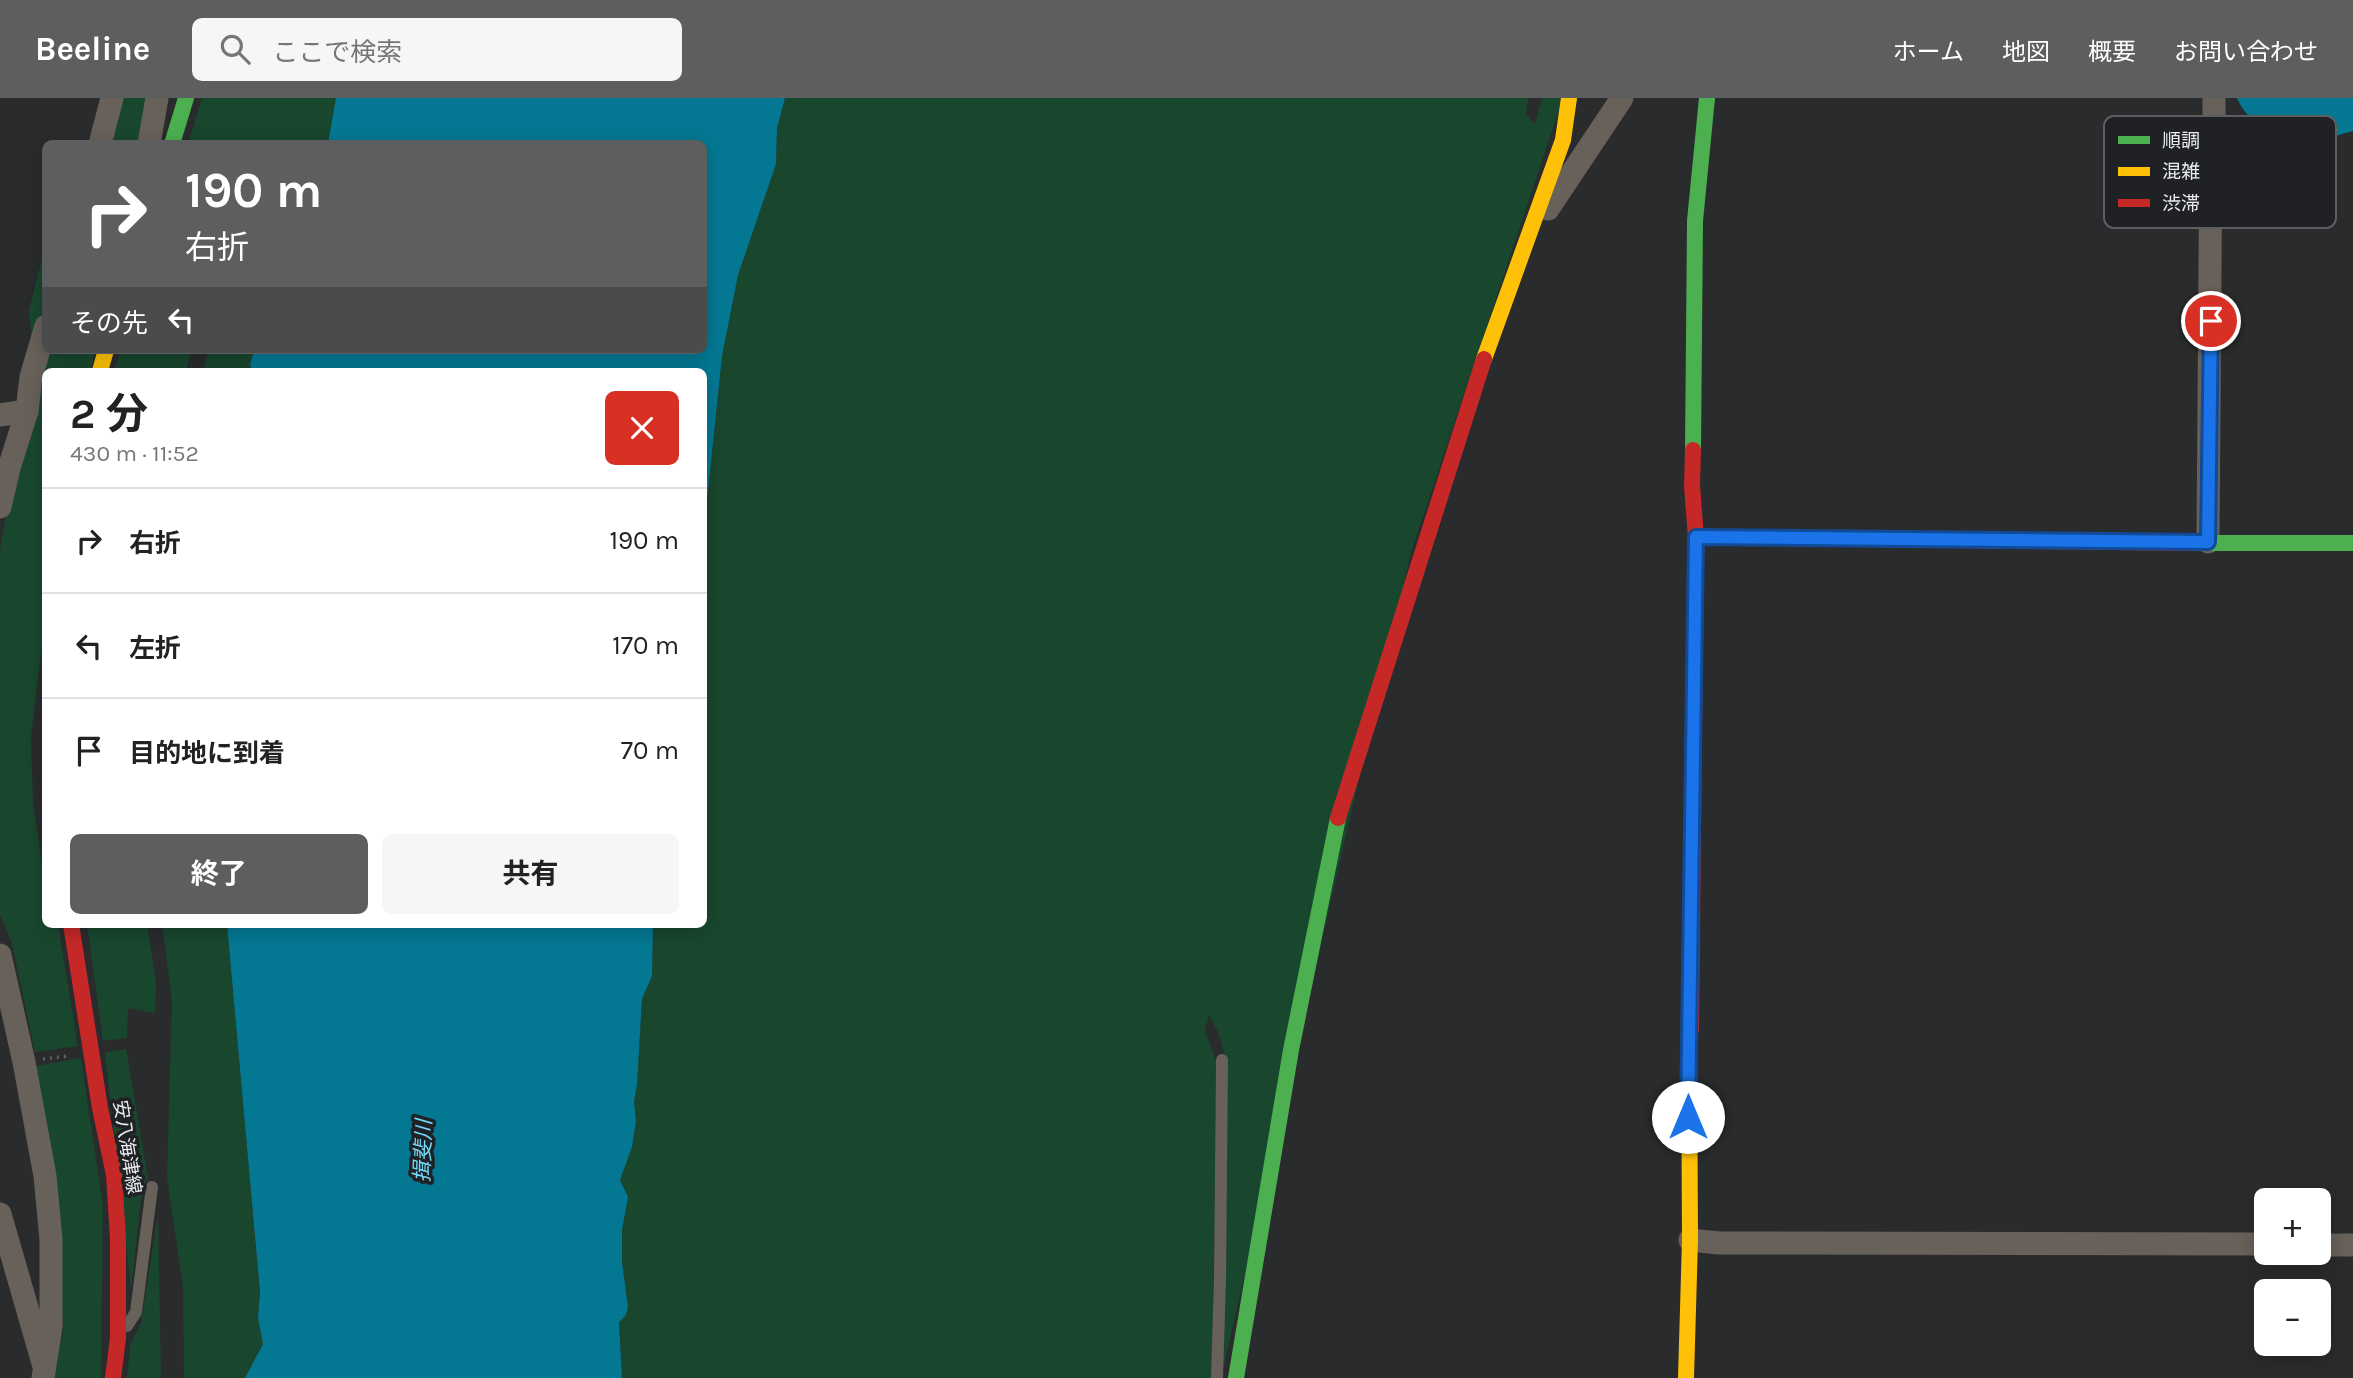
<!DOCTYPE html>
<html lang="ja">
<head>
<meta charset="utf-8">
<style>
	:root { --surface:#fff; --page:#f6f6f6; --text:#222; --muted:#767676; --line:#e0e0e0; --accent:#5d5e5f }
	body { margin:0; font-family:Karla,"Noto Sans JP",sans-serif; background:var(--page); color:var(--text); height:100vh; display:flex; flex-direction:column; font-size:26px; white-space:nowrap }
	* { box-sizing:border-box; margin:0 }
	p { font-size:23px; color:var(--muted) }
	.icon { flex:none; width:38px; height:38px; fill:none; stroke:currentColor; stroke-width:2; stroke-linecap:round; stroke-linejoin:round }
	.map { position:relative; flex:1; overflow:hidden }
	.side { position:absolute; left:42px; top:270px; width:665px; height:560px; display:flex; flex-direction:column; background:var(--surface); border-radius:10px; box-shadow:0 4px 18px #0003 }
	.side>* { flex:none }
	.hud { position:absolute; left:42px; top:42px; width:665px; height:214px; border-radius:10px; box-shadow:0 4px 18px #0003; background:#5d5e5f; color:#fff; overflow:hidden }
	.controls { position:absolute; left:2254px; top:1090px; display:grid; gap:14px }
	.controls a { display:grid; place-items:center; width:77px; height:77px; border-radius:10px; background:var(--surface); box-shadow:0 4px 18px #0003; font-size:35px }
	.pin { position:absolute; display:grid; place-items:center; width:60px; height:60px; color:#fff; margin:-30px; border:4px solid #fff; border-radius:50%; box-shadow:0 2px 7px #0007 }
	.me { position:absolute; width:77px; margin:-38px; rotate:0deg; stroke-linejoin:round; filter:drop-shadow(0 0 5px #0008) }
	.turn { display:flex; align-items:center; gap:24px; height:147px; padding:0 28px; font-size:32px }
	.turn .icon { width:91px; height:91px; stroke-width:2.5 }
	.turn b { display:block; font-size:49px; line-height:60px }
	.then { display:flex; align-items:center; height:66px; padding:0 28px; background:#0003; gap:14px; font-size:26px }
	.round { display:grid; place-items:center; flex:none; width:74px; height:74px; border-radius:10px; background:var(--page) }
	.overview { display:flex; align-items:center; justify-content:space-between; height:119px; padding:0 28px }
	h1 { font-size:42px; font-weight:700; line-height:52px }
	.primary-button { display:flex; gap:14px; margin-top:auto; padding:14px 28px }
	.primary-button a { flex:1; height:80px; border-radius:10px; background:var(--accent); color:#fff; font-size:28px; font-weight:700; line-height:80px; text-align:center }
	.primary-button a+a { background:var(--page); color:var(--text) }
	ul { padding:0; list-style:none }
	li { display:flex; align-items:center; gap:21px; height:105px; padding:0 28px; border-top:2px solid var(--line) }
	li div { flex:1 }
	li b { display:block; font-size:26px }
	li em { font-style:normal }
	header { display:flex; align-items:center; gap:42px; box-sizing:border-box; height:98px; padding:0 35px; background:var(--accent); color:#fff }
	header strong { font-size:33px }
	nav { display:flex; gap:38px; margin-inline-start:auto; font-size:24px }
	.search { width:490px; height:63px; background:var(--page); display:flex; align-items:center; gap:18px; box-sizing:border-box; padding:0 24px; border-radius:10px; color:var(--muted); font-size:26px }
	.map>svg:first-child { display:block }
</style>
</head>
<body>
<header>
<strong>Beeline</strong>
<div class="search"><svg class="icon" aria-label="search" viewBox="0 0 24 24"><circle cx="10" cy="10" r="6"/><path d="M15 15l6 6"/></svg>ここで検索</div>
<nav><a>ホーム</a><a>地図</a><a>概要</a><a>お問い合わせ</a></nav>
</header>
<div class="map">
<svg width="2353" height="1280" viewBox="0 0 2353 1280">
	<rect width="100%" height="100%" fill="#292b2d"/>
	<g fill="#19472e">
		<path d="M121,0h28l-7,45 -35,1z"/>
		<path d="M202,0h134l-8,45 -140,1z"/>
		<path d="M785,0h743l-2,16 9,10 7,-26h21l-152,455 -190,825 5,-318 -8,-28 -9,-17 -4,16 11,30 -3,317h-591l-3,-57 7,-6 2,-8 -6,-45v-32l6,-33 -8,-17 12,-33 4,-26 -2,-20 3,-16 5,-86 10,-23 1,-52h51v-395l18,-173 16,-81 38,-111 1,-36z"/>
		<path d="M45,148v55l-13,44 -3,-34z"/>
		<path d="M47,252h49l-6,21h-44v242l-15,124 2,65 12,83 1,39h12l20,122 -43,6 -23,-108 -12,-29v-365l12,-68z"/>
		<path d="M121,252h70l-5,21h-72z"/>
		<path d="M209,252h45l-4,15 2,6h-49z"/>
		<path d="M87,826h60l9,58 -1,31 -27,-5 -1,30 -24,3z"/>
		<path d="M162,826h65l33,369 -2,25 5,26 -18,34h-61l-1,-91 -16,-110 5,-177z"/>
		<path d="M126,951l22,129 -6,11 -11,100 -26,-237z"/>
		<path d="M81,960l22,148 -2,172h-48l10,-47 -3,-90 -6,-64 -18,-111z"/>
		<path d="M158,1116l3,164h-34l3,-32 11,-23z"/>
	</g>
	<g fill="#047893">
		<path d="M336,0h449l-8,30 -1,36 -38,111 -16,81 -18,173v-158h-452l-2,-6 4,-15h450v-206l-376,-1z"/>
		<path d="M2237,0h116v33c-36,10 -63,18 -96,-7 -8,-7 -16,-16 -20,-26z"/>
		<path d="M227,826h426l-1,52 -10,23 -5,86 -3,16 2,20 -4,26 -12,33 8,17 -6,33v32l6,45 -2,8 -7,7 3,56h-377l18,-34 -5,-26 2,-26z"/>
	</g>
	<g fill="none" stroke-linecap="round" stroke-linejoin="round">
		<path stroke="#64605d" stroke-width="3.5" stroke-dasharray="2 5" stroke-linecap="butt" d="M43,961l24,-3"/>
		<g stroke="#68615a" stroke-width="12">
			<path d="M127,1228l9,-14 16,-125"/>
			<path d="M1217,1280l3,-99 2,-219"/>
		</g>
		<g stroke="#68615a" stroke-width="23">
			<path d="M100,46l12,-46"/>
			<path d="M149,46l8,-46"/>
			<path d="M1548,111l74,-111"/>
			<path d="M0,317l27,-4"/>
			<path d="M0,409l9,-39 18,-57 4,-34 15,-51"/>
			<path d="M2208,444l3,-414 3,-4v-26"/>
			<path d="M0,857l24,107 21,114 6,64v87l-8,51"/>
			<path d="M0,1116l43,149"/>
			<path d="M1690,1142l29,3 547,1"/>
			<path d="M2319,1147h34"/>
		</g>
		<g stroke="#4caf50" stroke-width="16">
			<path d="M172,46l14,-46"/>
			<path d="M1693,352l2,-229 12,-123"/>
			<path d="M2188,445h165"/>
			<path d="M1236,1280l55,-328 47,-232"/>
		</g>
		<g stroke="#ffc107" stroke-width="16">
			<path d="M1484,261l79,-219 6,-42"/>
			<path d="M100,273l6,-21"/>
			<path d="M1686,1280l4,-138 -1,-205"/>
		</g>
		<g stroke="#c62828" stroke-width="16">
			<path d="M1696,439l492,6"/>
			<path d="M1338,720l146,-459"/>
			<path d="M71,826l29,184 14,67 4,64v99l-5,40"/>
			<path d="M1689,937l2,-6 5,-492 -4,-51 1,-36"/>
		</g>
	</g>
	<g fill="none" stroke-linecap="round" stroke-linejoin="round">
		<g stroke="#114b97" stroke-width="18">
			<path id="route" d="M1688,1019l8,-580 512,5 3,-221"/>
		</g>
		<use href="#route" stroke="#1a73e8" stroke-width="12"/>
	</g>
	<g text-anchor="middle" stroke-width="7" stroke-linejoin="round" paint-order="stroke">
		<g font-size="19" fill="#e9ebed" stroke="#1f2124">
			<text transform="translate(128 1049) rotate(81)" y="7">安八海津線</text>
		</g>
		<g font-size="21" font-style="italic" fill="#72d9fa" stroke="#1f2124">
			<text transform="translate(423 1053) rotate(-88)" y="7">揖斐川</text>
		</g>
	</g>
	<rect x="2104" y="18" width="232" height="112" rx="10" fill="#1f2124" stroke="#5c5e60" stroke-width="2"/>
	<rect x="2118" y="38" width="32" height="8" fill="#4caf50"/>
	<rect x="2118" y="69" width="32" height="9" fill="#ffc107"/>
	<rect x="2118" y="101" width="32" height="8" fill="#c62828"/>
	<g font-size="19" fill="#e9ebed">
		<text x="2162" y="49">順調</text>
		<text x="2162" y="80">混雑</text>
		<text x="2162" y="112">渋滞</text>
	</g>
</svg>
<div class="controls">
<a>+</a>
<a>−</a>
</div>
<div class="pin" style="left:2211px;top:223px;background:#d93025"><svg class="icon" aria-label="arrive" viewBox="0 0 24 24"><path d="M6 21V4h12l-3 4 3 4H6"/></svg></div>
<svg class="me" style="left:1688px;top:1019px" viewBox="-20 -20 40 40"><circle r="19" fill="#fff"/><path d="M0-13L10 11 0 6-10 11z" fill="#1a73e8"/></svg>
<div class="hud">
<div class="turn"><svg class="icon" aria-label="right" viewBox="0 0 24 24"><path d="M7 20v-9h11M14 6l5 5-5 5"/></svg><div><b>190 m</b>右折</div></div>
<div class="then">その先<svg class="icon" aria-label="left" viewBox="0 0 24 24"><path d="M17 20v-9H6M10 6l-5 5 5 5"/></svg></div>
</div>
<section class="side">
<div class="overview"><div><h1>2 分</h1><p>430 m · 11:52</p></div><a class="round" style="background:#d93025;color:#fff"><svg class="icon" aria-label="close" viewBox="0 0 24 24"><path d="M6 6l12 12M18 6L6 18"/></svg></a></div>
<ul>
<li><svg class="icon" aria-label="right" viewBox="0 0 24 24"><path d="M7 20v-9h11M14 6l5 5-5 5"/></svg><div><b>右折</b></div><em>190 m</em></li>
<li><svg class="icon" aria-label="left" viewBox="0 0 24 24"><path d="M17 20v-9H6M10 6l-5 5 5 5"/></svg><div><b>左折</b></div><em>170 m</em></li>
<li><svg class="icon" aria-label="arrive" viewBox="0 0 24 24"><path d="M6 21V4h12l-3 4 3 4H6"/></svg><div><b>目的地に到着</b></div><em>70 m</em></li>
</ul>
<div class="primary-button"><a>終了</a><a>共有</a></div>
</section>
</div>
</body>
</html>
